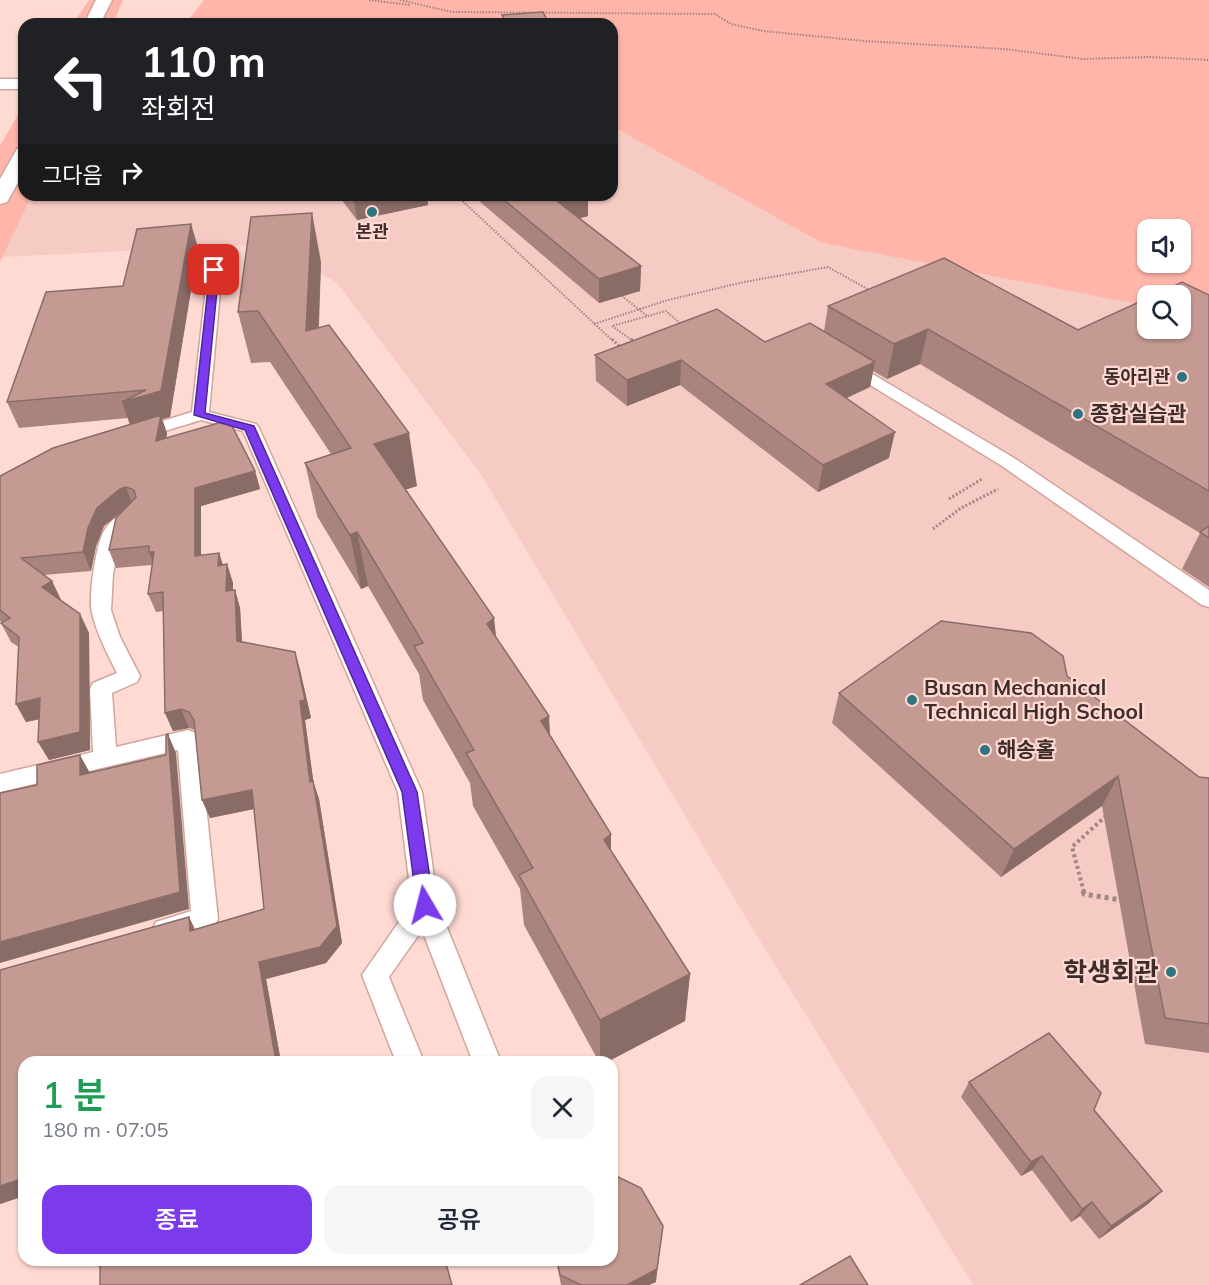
<!DOCTYPE html>
<html lang="ko">
<head>
<meta charset="utf-8">
<style>
	:root { --surface:#fff; --page:#f6f6f7; --text:#1f2937; --muted:#747a83; --accent:#7c3aed }
	body { margin:0; font-family:Mulish,"Noto Sans KR",sans-serif; background:var(--page); color:var(--text); height:100vh; display:flex; flex-direction:column; font-size:22px; white-space:nowrap }
	* { box-sizing:border-box; margin:0 }
	p { font-size:20px; color:var(--muted) }
	.icon { flex:none; width:33px; height:33px; fill:none; stroke:currentColor; stroke-width:2; stroke-linecap:round; stroke-linejoin:round }
	.map { position:relative; flex:1; overflow:hidden }
	.panel { position:absolute; left:18px; top:1056px; width:600px; height:210px; display:flex; flex-direction:column; background:var(--surface); border-radius:18px; box-shadow:0 2px 4px #0004 }
	.panel>* { flex:none }
	.top-card { position:absolute; left:18px; top:18px; width:600px; height:183px; border-radius:18px; box-shadow:0 2px 4px #0004; background:#202124; color:#fff; overflow:hidden }
	.tools { position:absolute; left:1137px; top:219px; display:grid; gap:12px }
	.tools a { display:grid; place-items:center; width:54px; height:54px; border-radius:12px; background:var(--surface); box-shadow:0 2px 4px #0004; font-size:30px }
	.pin { position:absolute; display:grid; place-items:center; width:51px; height:51px; color:#fff; margin:-26px; border-radius:12px; box-shadow:0 3px 9px #0006 }
	.me { position:absolute; width:66px; margin:-33px; rotate:352deg; stroke-linejoin:round; filter:drop-shadow(0 0 4px #0008) }
	.turn { display:flex; align-items:center; gap:21px; height:126px; padding:0 24px; font-size:27px }
	.turn .icon { width:78px; height:78px; stroke-width:2.5 }
	.turn b { display:block; font-size:42px; line-height:51px }
	.then { display:flex; align-items:center; height:57px; padding:0 24px; background:#0003; gap:12px; font-size:22px }
	.round { display:grid; place-items:center; flex:none; width:63px; height:63px; border-radius:18px; background:var(--page) }
	.summary { display:flex; align-items:center; justify-content:space-between; height:102px; padding:0 24px }
	h1 { font-size:36px; font-weight:600; line-height:45px; color:#1e9e55 }
	.primary-button { display:flex; gap:12px; margin-top:auto; padding:12px 24px }
	.primary-button a { flex:1; height:69px; border-radius:18px; background:var(--accent); color:#fff; font-size:24px; font-weight:600; line-height:69px; text-align:center }
	.primary-button a+a { background:var(--page); color:var(--text) }
	.map>svg:first-child { display:block }
</style>
</head>
<body>
<div class="map">
<svg width="1209" height="1285" viewBox="0 0 1209 1285">
	<rect width="100%" height="100%" fill="#ffdad3"/>
	<path fill="#f6cbc4" d="M612,126l210,117 325,63 1,22h32l29,-6v963h-236l-224,-362 -267,-447 -146,-194 -67,-38 -267,13 30,-62h580z"/>
	<g fill="#ffb5a9" fill-rule="evenodd">
		<path d="M89,0h34l-10,24h-40z"/>
		<path d="M204,0h1005v322l-29,-26h-32l-1,10 -325,-63 -210,-117v-102h-427zM1148,230h32v32h-32z"/>
		<path d="M24,104v91h8l-32,67v-116z"/>
	</g>
	<g fill="none" stroke-linecap="round" stroke-linejoin="round">
		<g stroke="#d1a59d" stroke-width="3">
			<g id="lane">
				<path d="M215,266l7,4 -13,142 47,12 3,4 163,364 16,113 63,157h-28l-51,-132 -33,47 35,85h-28l-34,-87 50,-72 -14,-111 -155,-361 -42,-11 -62,19 -6,-1 -3,-4 3,-4 59,-18 16,-142z"/>
				<path d="M847,359l167,99 195,132v17l-7,-2 -200,-139 -161,-99 -2,-3z"/>
				<path d="M132,508l7,2 2,4 -20,21 -8,39 -2,36 9,27 20,39 -3,6 -25,11 4,54 72,-17 8,3 3,6 19,180 -4,8 -49,15 -9,-4 -4,-8 4,-8 35,-11 -13,-161 -178,42v-18l93,-22 -3,-63 3,-6 24,-10c-10,-20 -20,-39 -25,-60 -4,-14 4,-70 12,-82 5,-9 18,-20 28,-23z"/>
			</g>
		</g>
		<g stroke="#d1a59d" stroke-width="3">
			<g id="street">
				<path d="M96,0h16l-12,24h-16z"/>
				<rect x="0" y="79" width="24" height="10"/>
				<path d="M24,147v25l-17,30 -7,2v-25l17,-30z"/>
			</g>
		</g>
		<g stroke="#a28681" stroke-width="2" stroke-dasharray="1.5 1.5" stroke-linecap="butt">
			<path d="M369,0l41,5"/>
			<path d="M400,0l52,12 263,2 16,10 32,7 101,10 141,8 78,10 66,-2 60,3"/>
			<path d="M456,195l157,146"/>
			<path d="M594,324l74,-24 76,-18 84,-15 43,24"/>
			<path d="M633,341l-21,-15 54,-15 16,14"/>
		</g>
		<g stroke="#a28681" stroke-width="3" stroke-dasharray="2 2" stroke-linecap="butt">
			<path d="M612,339l11,11"/>
			<path d="M631,339l5,4"/>
			<path d="M949,499l33,-20"/>
			<path d="M933,529l28,-21 37,-19"/>
		</g>
		<path stroke="#a28681" stroke-width="4" stroke-dasharray="3 3" stroke-linecap="butt" d="M1084,892l-12,-45 35,-32"/>
		<path stroke="#a28681" stroke-width="5" stroke-dasharray="4 4" stroke-linecap="butt" d="M1083,891l1,3 37,6"/>
		<use href="#lane" fill="#fff" fill-rule="evenodd"/>
		<use href="#street" fill="#fff" fill-rule="evenodd"/>
		<path stroke="#a28681" stroke-width="2" stroke-dasharray="1.5 1.5" stroke-linecap="butt" d="M622,296l25,20"/>
	</g>
	<g fill="#a9847e">
		<path d="M502,15l47,9h-47z"/>
		<path d="M338,195h89l1,10 -71,15z"/>
		<path d="M472,195h116v21l-8,2 61,48 -1,25 -41,12z"/>
		<path d="M191,224l7,24 -28,169 -8,2 5,14 -1,5 63,-18 26,51 5,18 -59,17v50l18,-3 4,12 4,-1 6,19v7h2l5,18 2,34 53,10 5,18 11,48 -6,2 8,61 6,18 23,144 -16,20 -60,16 15,83h-257v134l-24,8v-234l189,-53 6,12 69,-20 -10,-100 -44,9 -8,-18 -7,-70 -6,-2 -16,3 -8,-18 -1,-102 -8,1 -8,-18 4,-29 -36,3 -7,-18 7,-32 3,-4 -15,12 -8,20 -5,25 -47,4 8,6 9,19 19,14 9,19 1,117 -41,10 -11,-18 1,-23 -13,3 -10,-18 3,-57 -8,-5 -10,-19 1,-1 -2,-1v-145l53,-28 77,-24 -2,-6 -109,10 -12,-26 39,-110 77,-6 14,-57z"/>
		<path d="M321,262l-2,66 98,158 -11,3 90,148 54,98 61,115 79,124 -5,47 -78,41h-8l-75,-137 -4,-36 -47,-83 -3,-23 -47,-83 -4,-26 -51,-88 -7,3 -44,-73 -12,-53 26,-9 -61,-92 -19,1 -13,-51z"/>
		<path d="M1209,295v292l-27,-18 18,-36 -280,-169 -33,15 -14,-8 -3,16 -24,11 43,60 -71,34 -138,-107 -53,21 -31,-25 -1,-26 170,-13 59,-11 4,-25 250,24z"/>
		<path d="M1067,676l132,101 10,1v275l-64,-9 -43,-238 -101,71 -169,-154 7,-30z"/>
		<path d="M969,1082l125,28 68,81 -14,13 -49,35 -19,-23 -9,6 -39,-52 -11,6 -60,-79z"/>
		<path d="M556,1260h56l44,22 -7,3h-88z"/>
	</g>
	<g fill="#8a6c67">
		<path d="M359,195h68l1,10 -71,15 -4,-24z"/>
		<path d="M578,195h10v21l-30,8 -1,-23z"/>
		<path d="M312,213l9,49 -5,120 -10,-51z"/>
		<path d="M191,224l7,24 -28,169 -8,2 5,14 -4,26 -32,-31 -9,-26 39,-11z"/>
		<path d="M641,266l-1,25 -41,12v-24z"/>
		<path d="M928,329l-8,35 -33,15 7,-35z"/>
		<path d="M681,360l-1,25 -53,21v-26z"/>
		<path d="M875,362l-5,25 -49,23 5,-26z"/>
		<path d="M895,432l-6,26 -71,34 5,-27z"/>
		<path d="M409,433l8,53 -34,11 -9,-53z"/>
		<path d="M255,471l5,18 -59,17v69l-6,-19v-68z"/>
		<path d="M126,487l7,19 -6,1 -23,19 -8,20 -5,25 -8,-19 5,-24 9,-20 23,-19z"/>
		<path d="M357,532l11,54 -7,3 -11,-54z"/>
		<path d="M149,552h5l2,19z"/>
		<path d="M219,553l6,19 -7,-6z"/>
		<path d="M227,564l6,19 -1,27 -6,-19z"/>
		<path d="M52,581l9,19 -10,6 -9,-19z"/>
		<path d="M235,590l5,18 3,52 -6,-19z"/>
		<path d="M80,614l9,19 1,117 -41,10 -11,-18z"/>
		<path d="M494,618l6,53 -13,-47z"/>
		<path d="M295,652l5,18 11,48 -6,2 11,80 -6,-18 -10,-81z"/>
		<path d="M40,698l10,19 -24,5 -10,-18z"/>
		<path d="M181,709l8,19 -16,3 -8,-18z"/>
		<path d="M549,716l3,53 -11,-48z"/>
		<path d="M168,734l8,19 13,156 -189,54v-21l180,-50z"/>
		<path d="M80,755l10,18 -10,2z"/>
		<path d="M1118,776l-16,30 -101,71 13,-28z"/>
		<path d="M313,781l6,18 23,144 -16,20 -60,16 15,83h-5l-17,-100z"/>
		<path d="M252,790l6,18 -48,10 -8,-18z"/>
		<path d="M611,834v50l-7,-44z"/>
		<path d="M189,917l8,18 -7,-4z"/>
		<path d="M690,974l-5,47 -78,41h-7v-42z"/>
		<path d="M1042,1156l-10,14 -11,6 10,-14z"/>
		<path d="M24,1178v18l-24,8v-18z"/>
		<path d="M1162,1191l-14,13 -49,35 12,-13z"/>
		<path d="M1092,1202l-12,14 -9,6 11,-13z"/>
		<path d="M661,1239l-5,43 -7,3h-22z"/>
	</g>
	<g fill="#c59a93" stroke="#8a6c67" stroke-width="1.5">
		<path d="M543,12l6,12h-43l-4,-9z"/>
		<path d="M498,195h80l-21,6 84,65 -42,13z"/>
		<path d="M312,213l-6,118 23,-6 80,108 -35,11 120,174 -7,6 62,92 -8,5 70,113 -7,6 86,134 -90,46 -81,-145 14,-7 -67,-115 8,-3 -60,-104 9,-3 -66,-111 -7,3 -45,-72 46,-15 -93,-137 -20,1 13,-95z"/>
		<path d="M191,224l-30,167 -39,11 24,-12 -139,12 39,-110 77,-6 14,-57z"/>
		<path d="M944,258l134,72 70,-32v30h32v-32h-26l28,-14 27,13v196l-281,-162 -34,15 -66,-38z"/>
		<path d="M717,309l48,33 45,-19 65,39 -49,22 69,48 -72,33 -142,-105 -54,20 -32,-25z"/>
		<path d="M161,415l-5,26 73,-21 26,51 -60,17v68l24,-3 -1,13 9,-2 -1,27 9,-1 2,51 58,11 10,48 -5,1 10,81 3,-1 24,145 -17,21 -61,15 17,100h-252v116l-24,8v-216l189,-53 1,14 74,-22 -12,-119 -50,10 -8,-80 -5,-8 -8,-3 -16,4 -2,-121 -15,2 6,-42h-5v-6l-40,4 7,-32 20,-21 -2,-7 -8,-3 -6,2 -23,19 -9,20 -5,24 -62,6 31,23 -10,6 38,27v118l-42,10 2,-44 -24,6 3,-67 -18,-14 9,-5 -10,-8v-134l53,-28z"/>
		<path d="M1209,526v12l-9,-6z"/>
		<path d="M941,621l90,12 32,23 4,20 132,101 10,1v246l-44,-6 -47,-242 -104,73 -175,-156z"/>
		<path d="M168,734l12,158 -180,50v-149l37,-8v-20l43,-10v20l86,-20v-20z"/>
		<path d="M1049,1033l52,60 -7,17 68,81 -51,35 -19,-24 -10,7 -40,-53 -11,6 -62,-80z"/>
		<path d="M612,1174l29,14 22,38 -6,43 -30,16h-46l-21,-10 -3,-15h55z"/>
		<path d="M850,1256l18,29h-68z"/>
		<path d="M100,1260h345l7,25h-352z"/>
	</g>
	<path fill="#7c3aed" stroke="#51269a" stroke-width="1.5" d="M214,267l5,3 -14,143 49,13 1,2 162,364 17,113 -3,6 -6,2 -5,-2 -3,-6 -15,-113 -157,-362 -51,-15 16,-145z"/>
	<g fill="#2e7581" stroke="#ffdad3" stroke-width="2">
		<circle cx="372" cy="212" r="6"/>
		<circle cx="1182" cy="377" r="6"/>
		<circle cx="1078" cy="414" r="6"/>
		<circle cx="912" cy="700" r="6"/>
		<circle cx="985" cy="750" r="6"/>
		<circle cx="1171" cy="972" r="6"/>
	</g>
	<g text-anchor="middle" stroke-width="4.5" stroke-linejoin="round" paint-order="stroke">
		<g font-size="18" font-weight="bold" fill="#3e2d2a" stroke="#ffdad3">
			<text x="372" y="238">본관</text>
			<text x="1170" y="383" text-anchor="end">동아리관</text>
		</g>
		<g font-size="21" font-weight="bold" fill="#3e2d2a" stroke="#ffdad3" text-anchor="start">
			<text x="1090" y="421">종합실습관</text>
			<text x="924" y="695">Busan Mechanical<tspan x="924" dy="24">Technical High School</tspan></text>
			<text x="997" y="757">해송홀</text>
		</g>
		<g font-size="26" font-weight="bold" fill="#3e2d2a" stroke="#ffdad3" text-anchor="end">
			<text x="1159" y="981">학생회관</text>
		</g>
	</g>
</svg>
<div class="tools">
<a><svg class="icon" aria-label="sound" viewBox="0 0 24 24"><path d="M4 9h4l5-4v14l-5-4H4zM17 9q2 3 0 6"/></svg></a>
<a><svg class="icon" aria-label="search" viewBox="0 0 24 24"><circle cx="10" cy="10" r="6"/><path d="M15 15l6 6"/></svg></a>
</div>
<div class="pin" style="left:214px;top:270px;background:#d93025"><svg class="icon" aria-label="arrive" viewBox="0 0 24 24"><path d="M6 21V4h12l-3 4 3 4H6"/></svg></div>
<svg class="me" style="left:425px;top:905px" viewBox="-20 -20 40 40"><circle r="19" fill="#fff"/><path d="M0-13L10 11 0 6-10 11z" fill="#7c3aed"/></svg>
<div class="top-card">
<div class="turn"><svg class="icon" aria-label="left" viewBox="0 0 24 24"><path d="M17 20v-9H6M10 6l-5 5 5 5"/></svg><div><b>110 m</b>좌회전</div></div>
<div class="then">그다음<svg class="icon" aria-label="right" viewBox="0 0 24 24"><path d="M7 20v-9h11M14 6l5 5-5 5"/></svg></div>
</div>
<section class="panel">
<div class="summary"><div><h1>1 분</h1><p>180 m · 07:05</p></div><a class="round"><svg class="icon" aria-label="close" viewBox="0 0 24 24"><path d="M6 6l12 12M18 6L6 18"/></svg></a></div>
<div class="primary-button"><a>종료</a><a>공유</a></div>
</section>
</div>
</body>
</html>
